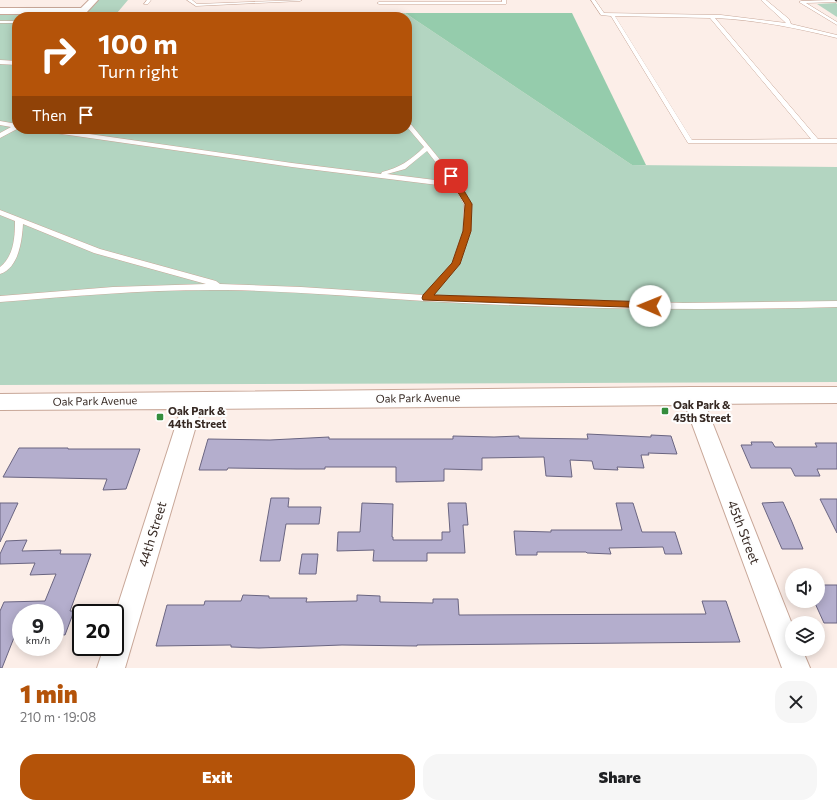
<!DOCTYPE html>
<html lang="en">
<head>
<meta charset="utf-8">
<style>
	:root { --surface:#fff; --page:#f6f6f6; --text:#202124; --muted:#757577; --accent:#b45309 }
	body { margin:0; font-family:Commissioner,sans-serif; background:var(--page); color:var(--text); height:100vh; display:flex; flex-direction:column; font-size:15px; white-space:nowrap }
	* { box-sizing:border-box; margin:0 }
	p { font-size:13px; color:var(--muted) }
	.icon { flex:none; width:22px; height:22px; fill:none; stroke:currentColor; stroke-width:2; stroke-linecap:round; stroke-linejoin:round }
	.map { position:relative; height:668px; overflow:hidden }
	.details { display:flex; flex-direction:column; background:var(--surface); flex:1 }
	.details>* { flex:none }
	.banner { position:absolute; left:12px; top:12px; width:400px; height:122px; border-radius:16px; box-shadow:0 2px 10px #0003; background:#b45309; color:#fff; overflow:hidden }
	.buttons { position:absolute; left:785px; top:568px; display:grid; gap:8px }
	.buttons a { display:grid; place-items:center; width:40px; height:40px; border-radius:50%; background:var(--surface); box-shadow:0 2px 10px #0003; font-size:20px }
	.speed { position:absolute; left:12px; top:604px; display:flex; gap:8px; font-size:20px; font-weight:700; text-align:center }
	.speed>* { display:grid; place-content:center; width:52px; height:52px; border-radius:50%; background:var(--surface); box-shadow:0 2px 10px #0003; line-height:1 }
	.speed small { font-size:10px; font-weight:400 }
	.speed .limit { border:2px solid #111; border-radius:6px; background:#fff; color:#111 }
	.pin { position:absolute; display:grid; place-items:center; width:34px; height:34px; color:#fff; margin:-17px; border-radius:8px; box-shadow:0 2px 6px #0006 }
	.me { position:absolute; width:44px; margin:-22px; rotate:271deg; stroke-linejoin:round; filter:drop-shadow(0 0 3px #0008) }
	.turn { display:flex; align-items:center; gap:14px; height:84px; padding:0 20px; font-size:18px }
	.turn .icon { width:52px; height:52px; stroke-width:2.5 }
	.turn b { display:block; font-size:28px; line-height:34px }
	.then { display:flex; align-items:center; height:38px; padding:0 20px; background:#0003; gap:8px; font-size:15px }
	.round { display:grid; place-items:center; flex:none; width:42px; height:42px; border-radius:16px; background:var(--page) }
	.summary { display:flex; align-items:center; justify-content:space-between; height:68px; padding:0 20px }
	h1 { font-size:24px; font-weight:800; line-height:30px; color:var(--accent) }
	.button { display:flex; gap:8px; margin-top:auto; padding:8px 20px }
	.button a { flex:1; height:46px; border-radius:16px; background:var(--accent); color:#fff; font-size:16px; font-weight:800; line-height:46px; text-align:center }
	.button a+a { background:var(--page); color:var(--text) }
	.map>svg:first-child { display:block }
</style>
</head>
<body>
<div class="map">
<svg width="837" height="668" viewBox="0 0 837 668">
	<rect width="100%" height="100%" fill="#fceee8"/>
	<g fill="#b3d5c1" fill-rule="evenodd">
		<path d="M98,0h30l-11,13h288l227,152 205,2v215l-837,3v-371l85,-1zM17,17h390v112h-390z"/>
		<path d="M836,3l1,1v13l-20,-13z"/>
	</g>
	<path fill="#95ccac" d="M405,13h167l74,152h-14z"/>
	<g fill="#b4aecd" stroke="#6a6581">
		<path d="M587,434l64,3v-2l20,1 6,18 -29,-1 1,2h-8l3,13 -27,-1 1,3 -24,-1 -2,-8 -22,-1 2,17 -26,-1 -2,-19 -62,1v12l-38,-1v12l-48,1v-15h-71v2h-28l-69,-1 -1,2h-28l9,-31 62,1 59,-3v2h124v-3l41,1 25,-1v2l69,1z"/>
		<path d="M751,442h21l3,5h42l-2,-4h22v26h-20l3,7h-25l-4,-8h-40l-10,-23h11z"/>
		<path d="M19,448h49v1h72l-14,40 -23,1 4,-11 -104,-2z"/>
		<path d="M271,498h18l-1,9h33l-2,17h-33l-6,37h-20z"/>
		<path d="M820,499h17v34z"/>
		<path d="M783,502l9,20 11,27h-21l-20,-46z"/>
		<path d="M0,503h18l-18,39z"/>
		<path d="M362,503l31,1 -1,33h1v3h49v-8h8l-2,-29h18l2,22h-5l2,28h-38v8h-54l1,-11 -37,1 1,-19h22z"/>
		<path d="M616,503h17l9,29h33l7,22h-17l-2,-7 -54,1 2,6 -24,-1 -1,-1h-49v3h-21l-2,-24 37,1v-2h71z"/>
		<path d="M27,540l-5,11 39,-1 -1,4h31l-21,57h4l-9,24 -10,-1v-21h-34v7l-19,48h-2v-57l4,-9 41,-1 11,-27 -26,1 5,-12 -35,1v-10l6,-13z"/>
		<path d="M302,554h16l-2,20h-17z"/>
		<path d="M818,585h19v38h-13l-10,-22h4z"/>
		<path d="M243,595l26,1v2h38l-1,4 51,-1v-6l23,1v6l53,1v-4h25l1,16 247,-1 -4,-13h24l14,41 -323,3v1l-75,-1 -83,3 -28,-1v-2l-75,1 11,-41h37l1,-4h36z"/>
	</g>
	<g fill="none" stroke-linecap="round" stroke-linejoin="round">
		<g stroke="#c8a798" stroke-width="1">
			<g id="lane">
				<path d="M147,0h4l-3,4h-4z"/>
				<path d="M187,0h5l5,4 105,-4 -2,1 -104,5z"/>
				<path d="M502,0h4v4h-127l-2,-1 2,-1h123z"/>
				<path d="M591,0h4l9,13 117,2 65,8 -25,-23h5l23,19 2,5 46,11v3c-40,-10 -80,-18 -122,-20l103,121h19v4h-149l-77,-127 -10,-1zM615,16l95,2 101,121 -119,1z"/>
				<path d="M837,0v2l-31,1 31,19v3l-38,-23 2,-1z"/>
				<rect x="0" y="21" width="17" height="2"/>
				<path d="M0,60l17,1v4l-17,-1z"/>
				<path d="M0,121l17,3v5l-17,9v-5l11,-6 -11,-2z"/>
				<path d="M407,121l2,1 51,62 12,20 -1,27 -11,33 -27,31 250,8 154,-2v6c-137,4 -275,2 -412,-6 -66,-4 -132,-10 -198,-11 -76,-1 -152,6 -227,12v-6l113,-9 93,-3 -112,-31 -71,-29c-1,16 -4,44 -23,50v-7c14,-11 15,-30 15,-46l-15,-6v-5l100,39 116,32 4,3 81,3 123,8 28,-32 11,-32 1,-27 -10,-17 -162,-20 -251,-36 -3,-2h16l238,34 89,11 1,-2c17,-4 29,-12 42,-25l-17,-20zM427,151l24,31 -64,-8 18,-5z"/>
			</g>
		</g>
		<g stroke="#c8a798" stroke-width="2">
			<g id="street">
				<path d="M89,0h9l-12,13 -3,1h-83v-6h81z"/>
				<path d="M691,387h146v16l-132,1 87,220v25h10l8,19h-28l-97,-263 -484,4 -76,259h-28l7,-21h11v-33l66,-205 -181,1v-16z"/>
			</g>
		</g>
		<use href="#lane" fill="#fff" fill-rule="evenodd"/>
		<use href="#street" fill="#fff" fill-rule="evenodd"/>
		<path stroke="#5a4d47" stroke-width="1.5" stroke-dasharray="4 4" stroke-linecap="butt" d="M835,0l2,1"/>
	</g>
	<path fill="#b45309" stroke="#753606" d="M449,174h5l18,30 -1,27 -11,33 -26,31 216,7 3,1 1,3 -1,2 -230,-8 -1,-2 1,-3 29,-32 11,-32 2,-27 -17,-28z"/>
	<g fill="#348d3d" stroke="#fefefe" stroke-width="1.5">
		<rect x="661" y="407" width="8" height="8" rx="2"/>
		<rect x="156" y="413" width="8" height="8" rx="2"/>
	</g>
	<g text-anchor="middle" stroke-width="4" stroke-linejoin="round" paint-order="stroke">
		<g font-size="11" fill="#362923" stroke="#fefefe">
			<text transform="translate(418 398) rotate(-1)" y="4">Oak Park Avenue</text>
			<text transform="translate(95 401) rotate(-1)" y="4">Oak Park Avenue</text>
		</g>
		<g font-size="11" font-weight="bold" fill="#362923" stroke="#fefefe" text-anchor="start">
			<text x="673" y="409">Oak Park &amp;<tspan x="673" dy="13">45th Street</tspan></text>
			<text x="168" y="415">Oak Park &amp;<tspan x="168" dy="13">44th Street</tspan></text>
		</g>
		<g font-size="13" fill="#362923" stroke="#fefefe">
			<text transform="translate(744 532) rotate(69)" y="5">45th Street</text>
			<text transform="translate(152 534) rotate(-73)" y="5">44th Street</text>
		</g>
	</g>
</svg>
<div class="buttons">
<a><svg class="icon" aria-label="sound" viewBox="0 0 24 24"><path d="M4 9h4l5-4v14l-5-4H4zM17 9q2 3 0 6"/></svg></a>
<a><svg class="icon" aria-label="layers" viewBox="0 0 24 24"><path d="M12 4l9 5-9 5-9-5zM3 14l9 5 9-5"/></svg></a>
</div>
<div class="speed"><div>9<small>km/h</small></div><div class="limit">20</div></div>
<div class="pin" style="left:451px;top:176px;background:#d93025"><svg class="icon" aria-label="arrive" viewBox="0 0 24 24"><path d="M6 21V4h12l-3 4 3 4H6"/></svg></div>
<svg class="me" style="left:650px;top:306px" viewBox="-20 -20 40 40"><circle r="19" fill="#fff"/><path d="M0-13L10 11 0 6-10 11z" fill="#b45309"/></svg>
<div class="banner">
<div class="turn"><svg class="icon" aria-label="right" viewBox="0 0 24 24"><path d="M7 20v-9h11M14 6l5 5-5 5"/></svg><div><b>100 m</b>Turn right</div></div>
<div class="then">Then<svg class="icon" aria-label="arrive" viewBox="0 0 24 24"><path d="M6 21V4h12l-3 4 3 4H6"/></svg></div>
</div>
</div>
<section class="details">
<div class="summary"><div><h1>1 min</h1><p>210 m · 19:08</p></div><a class="round"><svg class="icon" aria-label="close" viewBox="0 0 24 24"><path d="M6 6l12 12M18 6L6 18"/></svg></a></div>
<div class="button"><a>Exit</a><a>Share</a></div>
</section>
</body>
</html>
